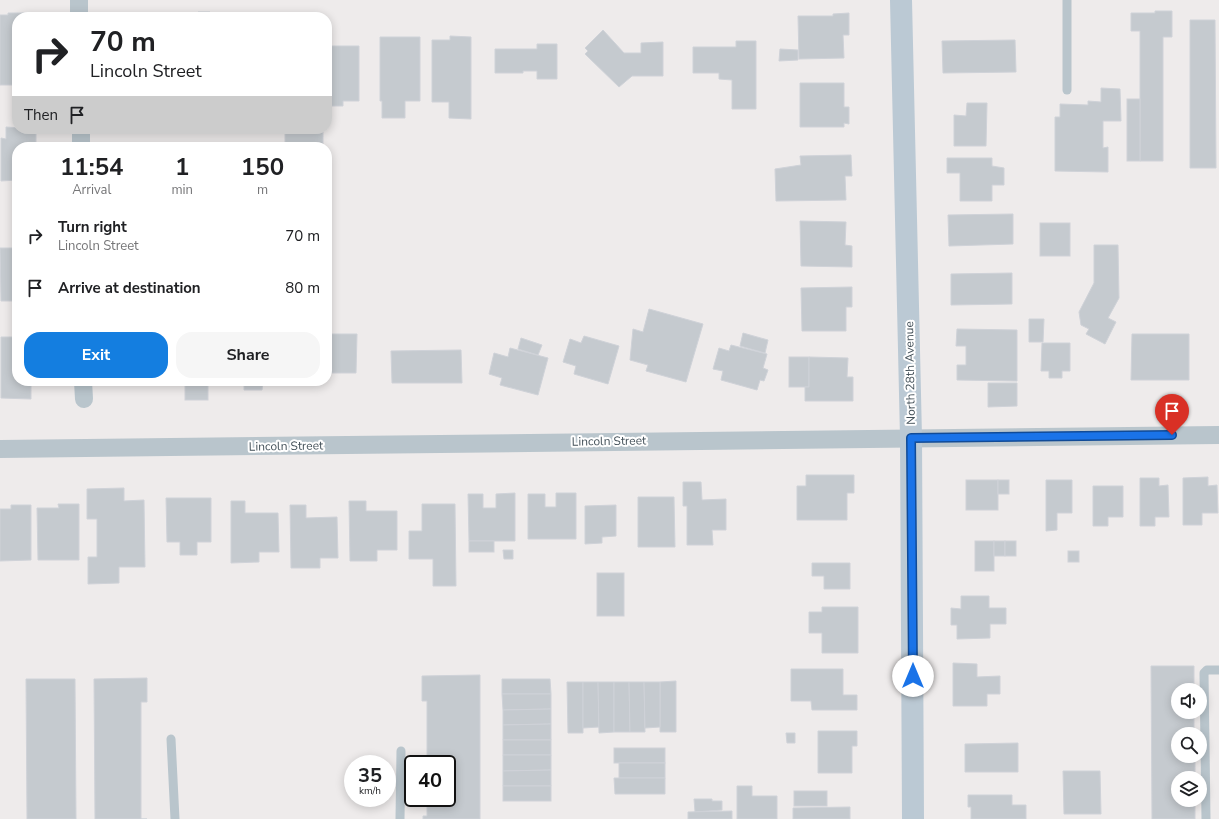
<!DOCTYPE html>
<html lang="en">
<head>
<meta charset="utf-8">
<style>
	:root { --surface:#fff; --page:#f6f6f6; --text:#202124; --muted:#757577; --accent:#147ee0 }
	body { margin:0; font-family:"Nunito Sans",sans-serif; background:var(--page); color:var(--text); height:100vh; display:flex; flex-direction:column; font-size:15px; white-space:nowrap }
	* { box-sizing:border-box; margin:0 }
	p { font-size:13px; color:var(--muted) }
	.icon { flex:none; width:22px; height:22px; fill:none; stroke:currentColor; stroke-width:2; stroke-linecap:round; stroke-linejoin:round }
	.map { position:relative; flex:1; overflow:hidden }
	.side { position:absolute; left:12px; top:142px; width:320px; height:244px; display:flex; flex-direction:column; background:var(--surface); border-radius:16px; box-shadow:0 2px 10px #0003 }
	.side>* { flex:none }
	.banner { position:absolute; left:12px; top:12px; width:320px; height:122px; border-radius:16px; box-shadow:0 2px 10px #0003; background:#fff; color:var(--text); overflow:hidden }
	.controls { position:absolute; left:1171px; top:683px; display:grid; gap:8px }
	.controls a { display:grid; place-items:center; width:36px; height:36px; border-radius:50%; background:var(--surface); box-shadow:0 2px 10px #0003; font-size:20px }
	.speed { position:absolute; left:344px; top:755px; display:flex; gap:8px; font-size:20px; font-weight:700; text-align:center }
	.speed>* { display:grid; place-content:center; width:52px; height:52px; border-radius:50%; background:var(--surface); box-shadow:0 2px 10px #0003; line-height:1 }
	.speed small { font-size:10px; font-weight:400 }
	.speed .limit { border:2px solid #111; border-radius:6px; background:#fff; color:#111 }
	.pin { position:absolute; display:grid; place-items:center; width:34px; height:34px; color:#fff; margin:-41px -17px; border-radius:50% 50% 50% 0; rotate:-45deg; box-shadow:0 0 4px #0007 }
	.pin .icon { rotate:45deg }
	.me { position:absolute; width:44px; margin:-22px; rotate:0deg; stroke-linejoin:round; filter:drop-shadow(0 0 3px #0008) }
	.turn { display:flex; align-items:center; gap:14px; height:84px; padding:0 12px; font-size:18px }
	.turn .icon { width:52px; height:52px; stroke-width:2.5 }
	.turn b { display:block; font-size:28px; line-height:34px }
	.then { display:flex; align-items:center; height:38px; padding:0 12px; background:#0003; gap:8px; font-size:15px }
	.eta { display:flex; justify-content:space-evenly; align-items:center; height:68px; text-align:center }
	.eta b { font-size:24px; font-weight:700; line-height:28px }
	.primary-button { display:flex; gap:8px; margin-top:auto; padding:8px 12px }
	.primary-button a { flex:1; height:46px; border-radius:16px; background:var(--accent); color:#fff; font-size:16px; font-weight:700; line-height:46px; text-align:center }
	.primary-button a+a { background:var(--page); color:var(--text) }
	ul { padding:0; list-style:none }
	li { display:flex; align-items:center; gap:12px; height:52px; padding:0 12px }
	li div { flex:1 }
	li b { display:block; font-size:15px }
	li em { font-style:normal }
	.map>svg:first-child { display:block }
</style>
</head>
<body>
<div class="map">
<svg width="1219" height="819" viewBox="0 0 1219 819">
	<rect width="100%" height="100%" fill="#eeebeb"/>
	<g fill="#c5cacf" stroke="#cfd2d8">
		<path d="M1155,11h17v26h-9v124h-23v-130h-9v-18h24z"/>
		<path d="M198,12h12l-1,4 46,1h-57z"/>
		<path d="M8,13h27v4h-18v68h-17v-70h8z"/>
		<path d="M849,13v22h-6l1,23 -45,1 -1,-43h35v-2z"/>
		<path d="M1190,20h25l1,148h-26z"/>
		<path d="M603,30l21,23h17v-10l22,-1v34h-31l-13,11 -34,-33 3,-3 -3,-3z"/>
		<path d="M450,36l21,1v82l-22,-1v-16h-17v-62h18z"/>
		<path d="M380,37h40v64h-15v17h-23v-17h-2z"/>
		<path d="M1015,40l1,32 -73,1 -1,-32z"/>
		<path d="M736,41h20v68h-24v-29l-13,-1v-6h-26v-26h43z"/>
		<path d="M537,44h20v35h-20v-8h-14v2h-28v-24h42z"/>
		<path d="M327,46h32v55h-16v5h-16z"/>
		<path d="M780,49l18,1v10l-19,1z"/>
		<path d="M800,83h44v24h5v17l-5,-1v4h-44z"/>
		<path d="M1101,88l19,1 1,32h-18v27l5,-1v25l-53,-1v-54h5v-13l28,1v-4l13,1z"/>
		<rect x="1127" y="99" width="13" height="62"/>
		<path d="M967,103h20l-1,43h-32v-31l12,1z"/>
		<path d="M6,127l30,2v18h-19v33l-16,1v-43l5,1z"/>
		<rect x="285" y="129" width="38" height="18"/>
		<path d="M851,155l1,21h-7l1,24 -70,1 -1,-32 26,-4 -1,-9z"/>
		<path d="M947,158h45v8l12,2v17h-12v16h-32v-28h-13z"/>
		<path d="M1013,214v30l-64,2 -1,-31z"/>
		<path d="M800,221l46,1 -1,23 7,1v21l-51,-1z"/>
		<rect x="1040" y="223" width="30" height="33"/>
		<path d="M1094,245h24l1,53 -11,20 8,4 -11,22 -19,-10 3,-5 -8,-4 -2,-13 15,-29z"/>
		<path d="M0,248h17v53h-16z"/>
		<path d="M1012,273v31l-61,1v-31z"/>
		<path d="M852,287v20h-6v24h-44l-1,-43z"/>
		<path d="M649,309l54,15 -17,58 -40,-11 2,-6 -18,-5 3,-31 10,3z"/>
		<path d="M1029,319h15l-1,23h-14z"/>
		<path d="M957,329l60,1v51l-60,-1v-15h9v-19h-10z"/>
		<path d="M743,333l25,7 -3,13 -25,-7z"/>
		<path d="M327,334h30l-1,39h-29z"/>
		<path d="M1132,334h57v46h-58z"/>
		<path d="M584,336l35,10 -11,38 -34,-10 2,-8 -13,-4 7,-23 11,4z"/>
		<path d="M1,337h16v44h14v18l-30,-1z"/>
		<path d="M521,338l21,7 -4,10 -20,-6z"/>
		<path d="M1042,343h28v28h-8v7h-13v-7h-8z"/>
		<path d="M731,345l36,9 -4,14 5,2 -4,11 -4,-1 -3,10 -36,-10 2,-9 -10,-2 6,-21 10,3z"/>
		<path d="M510,348l38,10 -10,37 -38,-10 2,-7 -13,-4 5,-21 14,4z"/>
		<path d="M461,350l1,33h-70l-1,-32z"/>
		<rect x="789" y="357" width="20" height="30"/>
		<path d="M809,357l39,1 -1,19h6v24h-48v-14h4z"/>
		<rect x="185" y="381" width="23" height="19"/>
		<path d="M244,381h19l-1,9h-18z"/>
		<path d="M988,383h29v23l-29,1z"/>
		<path d="M806,475h48v18h-7v27h-50v-34h9z"/>
		<path d="M1208,477v9l9,-1 1,28h-16v12h-19v-47z"/>
		<path d="M1140,478h19v8l9,-1 1,32h-14v9h-15z"/>
		<rect x="966" y="480" width="32" height="30"/>
		<rect x="998" y="480" width="11" height="14"/>
		<path d="M1046,480h26v33h-15v17l-11,1z"/>
		<path d="M683,482h18l1,18 24,-1v31h-14l1,15h-26v-39h-4z"/>
		<path d="M1093,486h30v31h-15v9h-15z"/>
		<path d="M124,488v13l20,-1 1,67h-26v16l-31,1v-27h9v-38h-10v-30z"/>
		<path d="M515,493v48h-46l-1,-47h15v14h13v-14z"/>
		<path d="M556,493h20v46h-48v-45h17v13h11z"/>
		<path d="M638,497h36l1,50h-37z"/>
		<path d="M166,498h45v44h-14v13h-17v-13h-13z"/>
		<path d="M231,501h14v12h33l1,39h-20v10l-28,1z"/>
		<path d="M349,501h17v10h31v39h-20v11h-27z"/>
		<path d="M58,504h21v56h-41l-1,-52h22z"/>
		<path d="M422,504h33l1,82h-23v-27h-24v-28h13z"/>
		<path d="M11,505h20v55l-31,1v-52h11z"/>
		<path d="M290,505h16v13l31,-1 1,41h-18v10h-29z"/>
		<path d="M616,505v31l-14,1v6l-17,1v-38z"/>
		<rect x="469" y="541" width="25" height="11"/>
		<rect x="975" y="541" width="19" height="30"/>
		<rect x="994" y="541" width="11" height="15"/>
		<rect x="1005" y="541" width="11" height="15"/>
		<path d="M503,550h10v9h-9z"/>
		<rect x="1068" y="551" width="11" height="11"/>
		<path d="M812,563h38v26h-26v-13h-12z"/>
		<rect x="597" y="573" width="27" height="43"/>
		<path d="M961,596h28v12h17v16h-16v14l-33,1v-14h-6v-17l10,1z"/>
		<path d="M822,607h36v46h-36v-20h-13v-21h13z"/>
		<path d="M953,663l24,1v13l23,-1v18h-13v12h-34z"/>
		<path d="M1151,666h43v24h-16v22h16v22h-16v22h17v22h-17v22h17v19h-43z"/>
		<path d="M791,669h52v26h14v15h-45l-1,-9h-20z"/>
		<path d="M480,675v144h-57v-3h4v-18h20v-34h-20v-63h-5v-25z"/>
		<path d="M147,678v24h-6v117h6h-52l-1,-140z"/>
		<path d="M26,679h49l1,140h-49z"/>
		<path d="M502,679h48l1,15h-49z"/>
		<path d="M676,681v51h-16v-50z"/>
		<path d="M567,682h16v51h-15z"/>
		<path d="M583,682h15l1,45 -16,1z"/>
		<path d="M598,682h16v50l-15,1z"/>
		<path d="M614,682h15l1,50h-16z"/>
		<path d="M629,682h15l1,50h-15z"/>
		<path d="M644,682h16v45l-15,1z"/>
		<path d="M502,694h49v15l-48,1z"/>
		<path d="M551,709v15l-48,1v-15z"/>
		<path d="M551,724v16h-48v-15z"/>
		<path d="M818,731h39v15h-5v27h-34z"/>
		<path d="M786,733h9v10h-8z"/>
		<rect x="503" y="740" width="48" height="15"/>
		<path d="M1018,743v29h-53v-28z"/>
		<rect x="614" y="748" width="51" height="15"/>
		<path d="M503,755h48v15l-48,1z"/>
		<rect x="619" y="763" width="46" height="15"/>
		<path d="M551,770v16h-48v-15z"/>
		<path d="M1063,771h37l1,43h-37z"/>
		<path d="M614,778h51v16h-50z"/>
		<rect x="503" y="786" width="48" height="15"/>
		<path d="M737,786h15v10h25v23h-40z"/>
		<rect x="794" y="791" width="33" height="15"/>
		<path d="M968,795h44v10h14v14h-55v-12h-3z"/>
		<path d="M694,799h18v2h10v9l-27,2z"/>
		<path d="M850,807v12h-57v-11z"/>
		<path d="M732,811v8h-44v-7z"/>
	</g>
	<g fill="none" stroke-linecap="round" stroke-linejoin="round">
		<g stroke="#b9c5cc" stroke-width="9">
			<path d="M1067,90v-90"/>
			<path d="M171,739l4,80"/>
			<path d="M400,819l1,-68"/>
			<path d="M1206,819l-2,-146 3,-3h12"/>
		</g>
		<g stroke="#b9c5cc" stroke-width="18">
			<path d="M79,0v17"/>
			<path d="M81,129v18"/>
			<path d="M83,381l1,18"/>
			<path d="M0,449l1219,-14"/>
		</g>
		<path stroke="#bbc9d4" stroke-width="22" d="M901,0l10,437 2,382"/>
	</g>
	<g fill="none" stroke-linecap="round" stroke-linejoin="round">
		<g stroke="#114b97" stroke-width="10">
			<path id="route" d="M913,676l-2,-238 261,-3"/>
		</g>
		<use href="#route" stroke="#1a73e8" stroke-width="7"/>
	</g>
	<g text-anchor="middle" stroke-width="4" stroke-linejoin="round" paint-order="stroke">
		<g font-size="12" fill="#445159" stroke="#fff">
			<text transform="translate(910 373) rotate(-91)" y="4">North 28th Avenue</text>
			<text transform="translate(609 441) rotate(-1)" y="4">Lincoln Street</text>
			<text transform="translate(286 446) rotate(-1)" y="4">Lincoln Street</text>
		</g>
	</g>
</svg>
<div class="controls">
<a><svg class="icon" aria-label="sound" viewBox="0 0 24 24"><path d="M4 9h4l5-4v14l-5-4H4zM17 9q2 3 0 6"/></svg></a>
<a><svg class="icon" aria-label="search" viewBox="0 0 24 24"><circle cx="10" cy="10" r="6"/><path d="M15 15l6 6"/></svg></a>
<a><svg class="icon" aria-label="layers" viewBox="0 0 24 24"><path d="M12 4l9 5-9 5-9-5zM3 14l9 5 9-5"/></svg></a>
</div>
<div class="speed"><div>35<small>km/h</small></div><div class="limit">40</div></div>
<div class="pin" style="left:1172px;top:435px;background:#d93025"><svg class="icon" aria-label="arrive" viewBox="0 0 24 24"><path d="M6 21V4h12l-3 4 3 4H6"/></svg></div>
<svg class="me" style="left:913px;top:676px" viewBox="-20 -20 40 40"><circle r="19" fill="#fff"/><path d="M0-13L10 11 0 6-10 11z" fill="#1a73e8"/></svg>
<div class="banner">
<div class="turn"><svg class="icon" aria-label="right" viewBox="0 0 24 24"><path d="M7 20v-9h11M14 6l5 5-5 5"/></svg><div><b>70 m</b>Lincoln Street</div></div>
<div class="then">Then<svg class="icon" aria-label="arrive" viewBox="0 0 24 24"><path d="M6 21V4h12l-3 4 3 4H6"/></svg></div>
</div>
<section class="side">
<div class="eta">
<div><b>11:54</b><p>Arrival</p></div>
<div><b>1</b><p>min</p></div>
<div><b>150</b><p>m</p></div>
</div>
<ul>
<li><svg class="icon" aria-label="right" viewBox="0 0 24 24"><path d="M7 20v-9h11M14 6l5 5-5 5"/></svg><div><b>Turn right</b><p>Lincoln Street</p></div><em>70 m</em></li>
<li><svg class="icon" aria-label="arrive" viewBox="0 0 24 24"><path d="M6 21V4h12l-3 4 3 4H6"/></svg><div><b>Arrive at destination</b></div><em>80 m</em></li>
</ul>
<div class="primary-button"><a>Exit</a><a>Share</a></div>
</section>
</div>
</body>
</html>
